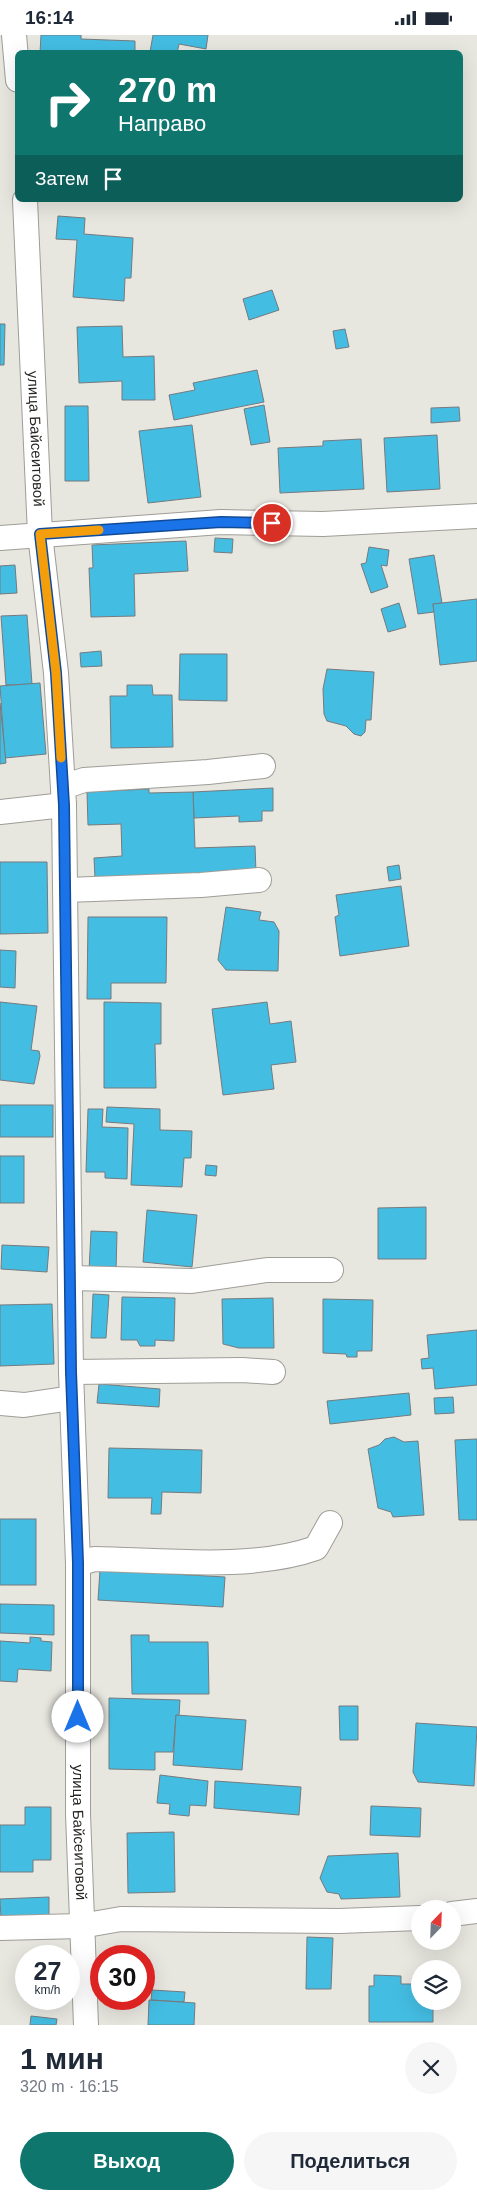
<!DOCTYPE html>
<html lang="ru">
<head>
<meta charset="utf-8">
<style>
	:root { --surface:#fff; --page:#f6f6f7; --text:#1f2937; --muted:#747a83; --accent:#0f766e }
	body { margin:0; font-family:Arial,sans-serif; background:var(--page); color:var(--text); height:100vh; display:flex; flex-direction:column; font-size:19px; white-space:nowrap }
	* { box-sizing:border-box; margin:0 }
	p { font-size:16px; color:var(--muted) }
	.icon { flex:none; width:28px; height:28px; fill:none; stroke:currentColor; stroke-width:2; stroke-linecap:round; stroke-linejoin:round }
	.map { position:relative; height:1990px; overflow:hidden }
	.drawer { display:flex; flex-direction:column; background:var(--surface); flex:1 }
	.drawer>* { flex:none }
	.banner { position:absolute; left:15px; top:15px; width:448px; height:152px; border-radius:8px; box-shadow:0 5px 20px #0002; background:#0f766e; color:#fff; overflow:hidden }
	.needle { width:32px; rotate:23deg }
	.tools { position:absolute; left:411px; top:1865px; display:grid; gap:10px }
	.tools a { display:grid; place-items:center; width:50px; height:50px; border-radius:50%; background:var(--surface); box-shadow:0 5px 20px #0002; font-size:25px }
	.speed { position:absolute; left:15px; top:1910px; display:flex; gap:10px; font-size:25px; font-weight:700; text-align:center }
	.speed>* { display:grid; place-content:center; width:65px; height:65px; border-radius:50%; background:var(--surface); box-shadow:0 5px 20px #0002; line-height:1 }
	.speed small { font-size:12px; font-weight:400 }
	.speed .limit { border:8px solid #d22; background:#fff; color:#111 }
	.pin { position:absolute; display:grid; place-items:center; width:42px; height:42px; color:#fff; margin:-21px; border:2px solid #fff; border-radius:50%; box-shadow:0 1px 5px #0007 }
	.me { position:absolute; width:55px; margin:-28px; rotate:0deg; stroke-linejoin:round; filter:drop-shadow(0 0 4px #0008) }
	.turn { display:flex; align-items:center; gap:18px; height:105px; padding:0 20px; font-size:22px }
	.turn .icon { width:65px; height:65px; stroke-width:2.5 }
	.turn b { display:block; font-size:35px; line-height:42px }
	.then { display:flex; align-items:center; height:48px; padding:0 20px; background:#0003; gap:10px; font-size:19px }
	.round { display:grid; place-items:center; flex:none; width:52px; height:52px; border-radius:26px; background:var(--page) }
	.headline { display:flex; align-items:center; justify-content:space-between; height:85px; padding:0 20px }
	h1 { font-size:30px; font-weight:800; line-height:38px }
	.button { display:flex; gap:10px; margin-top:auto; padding:10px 20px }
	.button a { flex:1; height:58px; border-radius:30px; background:var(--accent); color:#fff; font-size:20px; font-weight:800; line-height:58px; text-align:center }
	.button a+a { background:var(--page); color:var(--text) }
	.status { display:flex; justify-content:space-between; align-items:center; height:35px; padding:0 25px; background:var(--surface); direction:ltr }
	.status svg { height:14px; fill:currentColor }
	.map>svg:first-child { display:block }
</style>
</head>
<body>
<div class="status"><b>16:14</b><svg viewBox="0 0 49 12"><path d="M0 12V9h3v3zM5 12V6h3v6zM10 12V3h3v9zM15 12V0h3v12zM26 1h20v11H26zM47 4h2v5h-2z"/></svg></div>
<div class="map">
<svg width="477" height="1990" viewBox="0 0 477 1990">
	<rect width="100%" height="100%" fill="#e7e6df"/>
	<g fill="#44bde3" stroke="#747b7e">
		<path d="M41,0h40v4l54,2v12h-95z"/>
		<path d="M153,0h55l-2,14 -27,-5 -2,9h-24l-3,-1z"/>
		<path d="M58,181l27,2 -1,16 49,4 -2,40h-6l-1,23 -51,-4 4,-57 -21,-1z"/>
		<path d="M272,255l7,20 -30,10 -6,-21z"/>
		<path d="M0,289h5l-1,41h-4z"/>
		<path d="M122,291l1,31 31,-1 1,44h-33v-19l-43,2 -2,-56z"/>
		<path d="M345,294l4,18 -13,2 -3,-18z"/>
		<path d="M257,335l7,32 -90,18 -5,-25 26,-5 -2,-7z"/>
		<path d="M264,370l6,37 -19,3 -7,-36z"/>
		<path d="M65,371h23l1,75h-24z"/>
		<path d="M459,372l1,14 -29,2v-15z"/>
		<path d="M192,390l9,72 -53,6 -9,-72z"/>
		<path d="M437,400l3,54 -53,3 -3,-54z"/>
		<path d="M361,404l3,50 -84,4 -2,-45 45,-2v-5z"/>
		<path d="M215,503l18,1 -1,14 -18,-1z"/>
		<path d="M186,506l2,30 -54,3 1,42 -44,1 -2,-49h4l-1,-23z"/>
		<path d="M369,512l20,3 -2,16 -6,-1 7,22 -17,6 -10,-29 5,-1z"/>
		<path d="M434,520l8,48 -9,1 1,8 -16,2 -9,-55z"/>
		<path d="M15,530l2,28 -17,1v-28z"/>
		<path d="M477,564v62l-37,4 -7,-61z"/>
		<path d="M399,568l7,24 -18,5 -7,-23z"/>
		<path d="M27,580l5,69 -26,1 -5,-69z"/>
		<path d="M101,616l1,15 -21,1 -1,-14z"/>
		<path d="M180,619h47v47l-48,-1z"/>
		<path d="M327,634l47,3 -3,48h-5l-1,12 -4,4 -7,-2 -8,-8 -19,-5 -3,-7 -1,-25z"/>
		<path d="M40,648l6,71 -41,4 -5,-72z"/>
		<path d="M127,650h25l1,10h19l1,52 -62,1 -1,-52h17z"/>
		<path d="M0,668l6,60 -6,1z"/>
		<path d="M273,753v23h-11v10l-23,1v-6l-45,2 -1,-26z"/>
		<path d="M149,754v4l44,-1 2,56 60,-2 1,26 -161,6 -1,-20 28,-2 -1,-32 -33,1 -1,-33z"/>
		<path d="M0,827h47l1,71 -48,1z"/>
		<path d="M399,830l2,14 -12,2 -2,-14z"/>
		<path d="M401,851l8,60 -69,10 -5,-39 4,-2 -3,-20z"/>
		<path d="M226,872l35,5 -2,8 15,2 5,9 -1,40 -52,-1 -8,-10z"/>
		<path d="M88,882h79l-1,66h-55v16h-24z"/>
		<path d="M0,915l16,1 -1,37 -15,-1z"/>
		<path d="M0,967l37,4 -6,44 8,1 1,5 -6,28 -34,-4z"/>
		<path d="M104,967l57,1v41h-6l1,44h-52z"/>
		<path d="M267,967l3,22 21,-3 5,41 -25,3 3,24 -51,6 -11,-86z"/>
		<rect x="0" y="1070" width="53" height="32"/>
		<path d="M107,1072l53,2v21l32,1 -1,27h-7l-2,29 -51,-2 3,-61 -28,-2z"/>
		<path d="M88,1074h15l-1,18 26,1 -1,51 -22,-1v-6h-19z"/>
		<rect x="0" y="1121" width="24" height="47"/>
		<path d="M206,1130l11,1 -1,10 -11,-1z"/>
		<path d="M426,1172v52h-48v-51z"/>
		<path d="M147,1175l50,5 -5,52 -49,-5z"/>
		<path d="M91,1196l26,1 -1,40 -27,-1z"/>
		<path d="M2,1210l47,2 -2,25 -46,-3z"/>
		<path d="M93,1259l16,1 -3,43h-15z"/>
		<path d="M122,1262l53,1 -1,43 -19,-1v6h-15l-3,-6h-16z"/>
		<path d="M273,1263l1,50h-35l-16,-4 -1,-45z"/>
		<path d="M323,1264l50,1 -1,51h-15v6h-10l-1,-3 -23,-1z"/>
		<path d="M52,1269l2,60 -54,2v-61z"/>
		<path d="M477,1295v55l-42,4 -2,-21 -11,1 -1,-10 8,-1 -2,-23z"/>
		<path d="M99,1349l61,5 -1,18 -62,-4z"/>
		<path d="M409,1358l2,22 -81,9 -3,-23z"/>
		<path d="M453,1362l1,16 -19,1 -1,-16z"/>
		<path d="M394,1402l10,5 14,-1 6,74 -31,2 -2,-5 -13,-4 -10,-59 11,-4 6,-6z"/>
		<path d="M477,1404v81h-18l-4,-80z"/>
		<path d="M109,1413l93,2 -1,43 -39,-1 -1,22h-10l1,-16h-44z"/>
		<rect x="0" y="1484" width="36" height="66"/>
		<path d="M100,1535l125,7 -2,30 -125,-7z"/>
		<path d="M0,1569l54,1v30l-54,-2z"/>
		<path d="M131,1600h18v7h59l1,52h-77z"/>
		<path d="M30,1602l11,1v3l11,1 -1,29 -33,-2 -1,13 -17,-1v-40l30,2z"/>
		<path d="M109,1663l71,2 -1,16 -3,-1 -3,37h-18v18l-46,-1z"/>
		<path d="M339,1671h19v34h-18z"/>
		<path d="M176,1680l70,5 -4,50 -69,-5z"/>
		<path d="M416,1688l61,4 -3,59 -56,-4 -5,-10z"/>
		<path d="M160,1740l48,6 -2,25 -16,-1 -1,11 -20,-2 1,-10 -13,-1z"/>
		<path d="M215,1746l86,6 -2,28 -85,-7z"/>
		<path d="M371,1771l50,2 -1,29 -50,-2z"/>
		<path d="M25,1772h26v53h-18v12h-33v-47h25z"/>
		<path d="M174,1797l1,60 -47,1 -1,-60z"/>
		<path d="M398,1818l2,44 -59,2 -2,-5 -12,-2 -7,-14 8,-22z"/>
		<path d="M49,1862v20l-48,2 -1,-20z"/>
		<path d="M307,1902l26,1 -2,51h-25z"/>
		<path d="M374,1940l27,1v8h19v17h13v21h-64v-36h5z"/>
		<path d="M152,1955l33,2 -1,10 -33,-2z"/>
		<path d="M149,1965l46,3 -1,22h-46z"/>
		<path d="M31,1981l26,3 -1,6h-26z"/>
	</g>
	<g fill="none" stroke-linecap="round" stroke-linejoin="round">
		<g stroke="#9e9d97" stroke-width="26">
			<g id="street">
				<path d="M14,0l4,45"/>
				<path id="s1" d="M25,165l15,334 16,139 8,132 7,567 7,192v250l8,211"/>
				<path d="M0,503l221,-16 102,2 154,-8"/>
				<path d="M63,752l21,-7 124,-8 55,-6"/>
				<path d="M0,777l64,-7"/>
				<path d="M66,855l135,-5 58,-5"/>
				<path d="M71,1243l121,3 75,-11h64"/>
				<path d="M71,1337l171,-2 31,2"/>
				<path d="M0,1368l24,2 48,-7"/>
				<path d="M78,1529l16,-5c68,1 157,12 222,-11l14,-25"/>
				<path d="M452,1879l25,-3"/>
				<path d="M0,1893l81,-2 40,-7 218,2 81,-3"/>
			</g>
		</g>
		<use href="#street" stroke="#fff" stroke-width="24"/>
	</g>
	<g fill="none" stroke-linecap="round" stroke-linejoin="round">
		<g stroke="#114b97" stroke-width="12">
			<path id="route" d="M78,1682v-154l-7,-191 -7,-567 -8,-132 -16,-139 181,-12 51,1"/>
		</g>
		<use href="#route" stroke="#1a73e8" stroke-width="9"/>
		<path stroke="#f59e0b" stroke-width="9" d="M61,723l-5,-85 -16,-139 59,-4"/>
	</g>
	<g text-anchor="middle" stroke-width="4.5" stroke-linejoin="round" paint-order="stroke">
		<g font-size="15" fill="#282725" stroke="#f5f4ed">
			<text dy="5" stroke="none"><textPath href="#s1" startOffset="239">улица Байсеитовой</textPath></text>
			<text dy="5" stroke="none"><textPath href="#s1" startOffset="1634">улица Байсеитовой</textPath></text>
		</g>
	</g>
</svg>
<div class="tools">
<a><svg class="needle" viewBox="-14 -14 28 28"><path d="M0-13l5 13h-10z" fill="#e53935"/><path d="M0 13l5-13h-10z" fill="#747a83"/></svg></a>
<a><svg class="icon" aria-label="layers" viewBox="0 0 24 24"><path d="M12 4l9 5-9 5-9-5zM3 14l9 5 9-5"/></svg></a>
</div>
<div class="speed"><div>27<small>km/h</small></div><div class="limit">30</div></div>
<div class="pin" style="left:272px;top:488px;background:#d93025"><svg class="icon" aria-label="arrive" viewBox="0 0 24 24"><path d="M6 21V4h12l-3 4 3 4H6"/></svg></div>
<svg class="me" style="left:78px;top:1682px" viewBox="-20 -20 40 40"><circle r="19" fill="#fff"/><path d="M0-13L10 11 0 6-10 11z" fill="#1a73e8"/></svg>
<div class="banner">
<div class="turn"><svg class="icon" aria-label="right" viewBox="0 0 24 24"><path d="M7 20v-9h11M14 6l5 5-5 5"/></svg><div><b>270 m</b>Направо</div></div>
<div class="then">Затем<svg class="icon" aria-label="arrive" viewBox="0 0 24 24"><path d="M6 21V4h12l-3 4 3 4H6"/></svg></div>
</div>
</div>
<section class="drawer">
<div class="headline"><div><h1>1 мин</h1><p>320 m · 16:15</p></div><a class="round"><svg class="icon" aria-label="close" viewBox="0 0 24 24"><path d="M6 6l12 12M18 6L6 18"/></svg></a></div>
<div class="button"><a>Выход</a><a>Поделиться</a></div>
</section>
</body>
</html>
